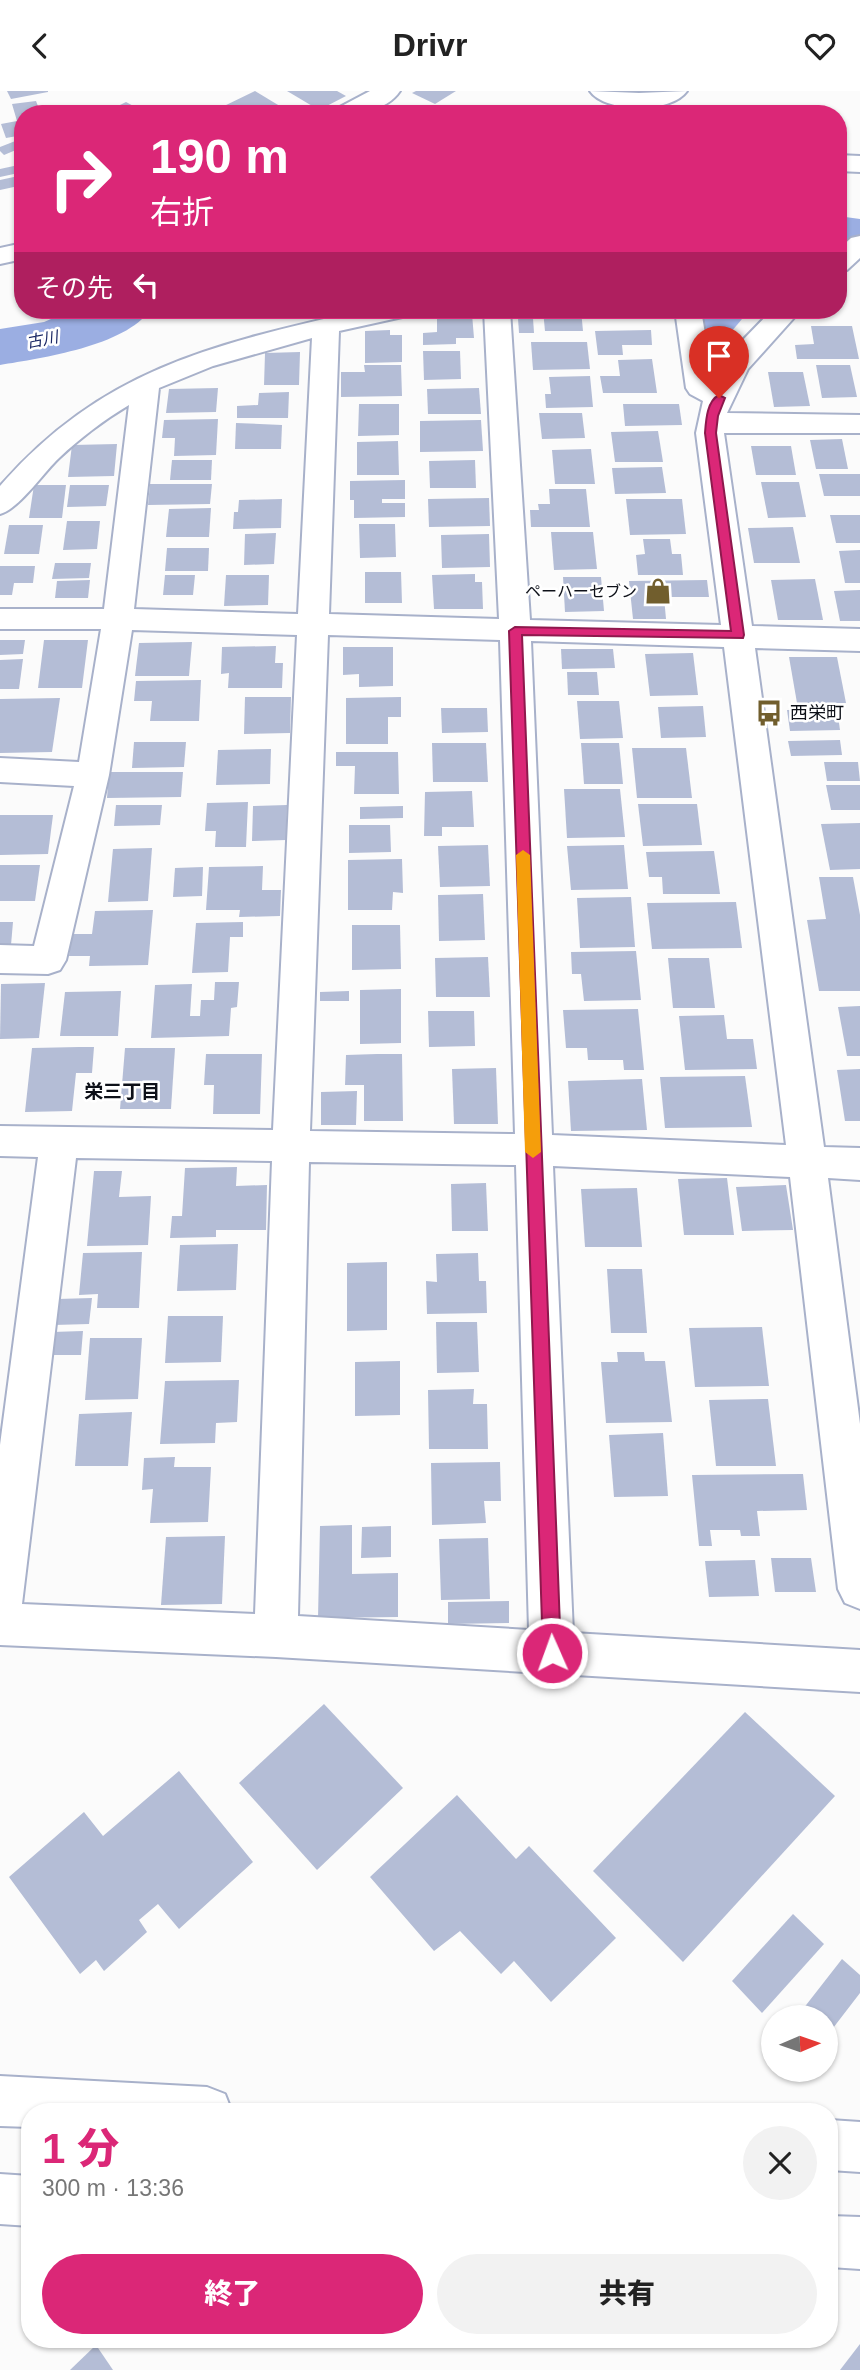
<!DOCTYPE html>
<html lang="ja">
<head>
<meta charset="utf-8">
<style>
	:root { --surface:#fff; --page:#f2f2f2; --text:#222; --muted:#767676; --accent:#db2777 }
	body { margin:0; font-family:Helvetica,"Noto Sans JP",sans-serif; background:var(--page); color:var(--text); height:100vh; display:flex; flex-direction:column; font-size:26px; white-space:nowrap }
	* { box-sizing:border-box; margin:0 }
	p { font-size:23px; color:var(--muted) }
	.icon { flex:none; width:38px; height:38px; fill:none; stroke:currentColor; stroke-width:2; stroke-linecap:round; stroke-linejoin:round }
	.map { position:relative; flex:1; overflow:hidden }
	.panel { position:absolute; left:21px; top:2012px; width:817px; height:245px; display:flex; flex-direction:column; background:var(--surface); border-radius:28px; box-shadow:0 2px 5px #0004 }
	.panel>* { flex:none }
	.top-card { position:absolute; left:14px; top:14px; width:833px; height:214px; border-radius:28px; box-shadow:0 2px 5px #0004; background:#db2777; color:#fff; overflow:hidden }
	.needle { width:46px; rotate:88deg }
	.tools { position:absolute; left:761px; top:1914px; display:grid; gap:14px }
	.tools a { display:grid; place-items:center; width:77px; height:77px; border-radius:50%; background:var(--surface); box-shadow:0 2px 5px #0004; font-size:35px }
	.pin { position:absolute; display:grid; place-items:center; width:60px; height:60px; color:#fff; margin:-72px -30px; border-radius:50% 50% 50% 0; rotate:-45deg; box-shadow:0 0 7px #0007 }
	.pin .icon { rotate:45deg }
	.me { position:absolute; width:77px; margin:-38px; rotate:358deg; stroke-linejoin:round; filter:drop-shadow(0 0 5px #0008) }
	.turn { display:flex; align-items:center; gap:24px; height:147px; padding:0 21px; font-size:32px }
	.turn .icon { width:91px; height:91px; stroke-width:2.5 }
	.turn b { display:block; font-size:49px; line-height:60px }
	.then { display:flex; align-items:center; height:66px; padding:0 21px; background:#0003; gap:14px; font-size:26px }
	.round { display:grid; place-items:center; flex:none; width:74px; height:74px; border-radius:37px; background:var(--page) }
	.head { display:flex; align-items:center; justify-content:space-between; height:119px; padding:0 21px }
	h1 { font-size:42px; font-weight:800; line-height:52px; color:var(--accent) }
	.action { display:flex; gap:14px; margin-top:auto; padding:14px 21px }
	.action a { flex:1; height:80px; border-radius:42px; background:var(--accent); color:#fff; font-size:28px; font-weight:800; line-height:80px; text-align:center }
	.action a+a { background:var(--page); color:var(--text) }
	header { display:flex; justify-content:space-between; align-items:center; height:91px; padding:0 21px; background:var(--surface); font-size:32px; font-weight:800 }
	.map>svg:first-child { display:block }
</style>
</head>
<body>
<header><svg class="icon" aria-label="back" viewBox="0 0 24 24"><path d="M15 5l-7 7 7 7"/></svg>Drivr<svg class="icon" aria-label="heart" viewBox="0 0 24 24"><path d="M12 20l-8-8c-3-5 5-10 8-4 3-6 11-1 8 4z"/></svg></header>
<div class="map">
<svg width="860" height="2279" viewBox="0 0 860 2279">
	<rect width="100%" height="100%" fill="#fbfbfb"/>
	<path fill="#a9bcf2" d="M698,219h28l16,9 -32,38 -8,-3z"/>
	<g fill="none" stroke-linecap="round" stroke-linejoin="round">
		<g fill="#9baee2" fill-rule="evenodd">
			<path d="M838,125l22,3v34l-22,-3z"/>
			<path d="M72,219h78c-25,36 -108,48 -150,55v-36l44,-7z"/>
		</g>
	</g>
	<g fill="#b4bdd6">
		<path d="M7,0h41v1l-37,7z"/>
		<path d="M255,0l38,23h-59l-12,-7z"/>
		<path d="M287,0h50l9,5 -27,14z"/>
		<path d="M416,0h40l-21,13 -23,-11z"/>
		<path d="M36,10l5,13h-18v21l-17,3 -5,-14 16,-3 -5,-17z"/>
		<path d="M126,11l13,7 -9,5h-28z"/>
		<path d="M23,47v9l-19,8 -4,-4v-4z"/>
		<path d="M23,73v8l-23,5v-8z"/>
		<path d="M23,84v10l-23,5v-10z"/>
		<path d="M543,219h38l2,21h-38z"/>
		<path d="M437,223h35l2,24h-18v6l-33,1v-12l14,-1z"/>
		<path d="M518,227h15l1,15h-15z"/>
		<path d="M811,235h41l7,33h-62l-2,-14 19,-1z"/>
		<path d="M390,239v5h12v27l-37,1v-32z"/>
		<path d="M651,239l1,15h-30l1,10h-25l-3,-24z"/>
		<path d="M531,251h56l3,27 -57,1z"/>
		<path d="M423,260h37l1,28 -37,1z"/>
		<path d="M300,261l-1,33h-35l1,-32z"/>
		<path d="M652,268l5,34h-54l-3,-17h20l-2,-16z"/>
		<path d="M364,274h37l1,31 -61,1v-25h24z"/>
		<path d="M816,274h34l7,32 -35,1z"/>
		<path d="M768,281h35l7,34 -36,1z"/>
		<path d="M590,285l3,31 -47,1 -1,-14h6l-2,-17z"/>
		<path d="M218,297l-2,24 -50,1 3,-24z"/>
		<path d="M479,297l2,26h-53l-1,-25z"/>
		<path d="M289,301l-1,26h-51v-12l21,-1 1,-12z"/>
		<path d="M359,313h40v31l-41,1z"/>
		<path d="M623,313h56l3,21 -57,1z"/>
		<path d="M539,322h43l3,25 -43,1z"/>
		<path d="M218,328l-2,36 -42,1 1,-18h-13l2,-18z"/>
		<path d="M481,329l2,31 -63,1v-31z"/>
		<path d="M236,332l46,2 -1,24h-46z"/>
		<path d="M658,340l5,31h-48l-4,-30z"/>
		<path d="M842,348l6,30h-32l-6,-29z"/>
		<path d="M398,350l1,34h-42v-33z"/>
		<path d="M117,353l-3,32 -46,1 4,-32z"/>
		<path d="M751,355h40l5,29h-40z"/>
		<path d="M591,358l4,35h-40l-3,-34z"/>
		<path d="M172,369h40l-1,20h-41z"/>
		<path d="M475,369l1,28h-46l-1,-27z"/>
		<path d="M662,376l4,26 -51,1 -3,-26z"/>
		<path d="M819,383h41v22h-36z"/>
		<path d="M405,389v19h-23v4h23v14l-51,1v-18h-4v-19z"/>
		<path d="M761,391h38l7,35 -38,1z"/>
		<path d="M150,393h62l-2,20 -62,1z"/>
		<path d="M34,394h32l-4,33h-33z"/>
		<path d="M70,394h39l-3,21 -39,1z"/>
		<path d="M549,398h37l4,38h-59l-1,-17h9l-1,-6h12z"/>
		<path d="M489,407l1,28 -61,1 -1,-28z"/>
		<path d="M282,408l-1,29 -48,1 1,-17h4l1,-12z"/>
		<path d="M626,408h56l4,35 -56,1z"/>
		<path d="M211,417l-2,29h-43l3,-28z"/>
		<path d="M830,424h30v28h-24z"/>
		<path d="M67,430h33l-3,28 -34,1z"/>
		<path d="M359,433h36l1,33 -36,1z"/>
		<path d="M9,434h34l-4,29h-35z"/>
		<path d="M793,436l7,36h-46l-6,-35z"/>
		<path d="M551,441h42l4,37 -43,1z"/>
		<path d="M276,442l-2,31 -30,1 1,-31z"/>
		<path d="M489,443l1,33 -48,1 -1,-33z"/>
		<path d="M643,448h27l2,15h9l2,21h-45l-2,-20 9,-1z"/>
		<path d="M167,457h42l-1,23h-43z"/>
		<path d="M860,459v33h-15l-6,-32z"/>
		<path d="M55,472h36l-2,15 -37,1z"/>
		<path d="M0,475h35l-2,17h-19l-2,12h-12z"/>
		<path d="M365,481h36l1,31h-37z"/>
		<path d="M475,483v8h7l1,27h-49l-2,-34z"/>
		<path d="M165,484h30l-2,20h-30z"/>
		<path d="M226,484h43l-1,30 -44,1z"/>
		<path d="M563,486h38l3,34 -39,1z"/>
		<path d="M815,488l8,41h-45l-7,-40z"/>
		<path d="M90,489l-2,18h-33l2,-17z"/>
		<path d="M707,489l2,17h-45l2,22h-33l-4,-38z"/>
		<path d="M860,499v31h-20l-6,-30z"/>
		<path d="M0,549h25l-2,14 -23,1z"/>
		<path d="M44,549h44l-6,48h-44z"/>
		<path d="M192,551l-3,34h-54l4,-33z"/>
		<path d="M276,555l-1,17h8l-1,25h-54l1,-15 -8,1 1,-27z"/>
		<path d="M343,556h50v39l-34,1v-13l-16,1z"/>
		<path d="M561,558h52l2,19 -53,1z"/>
		<path d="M693,562l5,42 -48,1 -5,-42z"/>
		<path d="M789,566h48l9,46h-49z"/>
		<path d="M23,568l-4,30h-19v-29z"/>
		<path d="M567,581h30l2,23h-31z"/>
		<path d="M201,589l-2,41h-49l2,-20h-18l2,-20z"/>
		<path d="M245,606h46l-1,36 -46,1z"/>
		<path d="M401,606v20h-13v27h-42v-46z"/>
		<path d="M60,607l-8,54 -52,1v-54z"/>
		<path d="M577,610h42l4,37 -43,1z"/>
		<path d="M703,615l3,31 -45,1 -3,-31z"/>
		<path d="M441,617h46l1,24 -46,1z"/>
		<path d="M837,618l3,21 -50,1 -3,-21z"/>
		<path d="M840,649l2,15 -51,1 -3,-15z"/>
		<path d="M134,651h52l-2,25 -52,1z"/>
		<path d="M432,652h54l2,39h-55z"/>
		<path d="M581,652h38l4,41h-39z"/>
		<path d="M632,657h54l6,50h-55z"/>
		<path d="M271,658l-1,35 -54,1 2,-35z"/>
		<path d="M336,661h62l1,42h-45l1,-28h-19z"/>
		<path d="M824,671h34l2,19h-33z"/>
		<path d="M109,681h74l-2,25 -74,1z"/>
		<path d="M826,694h34v25h-29z"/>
		<path d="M564,698h56l5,48 -58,1z"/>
		<path d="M472,700l2,36h-32v9h-18l1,-44z"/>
		<path d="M248,711l-2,45h-31l1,-16h-11l2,-28z"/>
		<path d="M638,713h59l5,41 -59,1z"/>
		<path d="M116,714h46l-2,20 -46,1z"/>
		<path d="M287,714l-1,35 -34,1 1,-35z"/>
		<path d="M403,715v12l-43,1v-12z"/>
		<path d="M0,724h53l-5,39 -48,1z"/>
		<path d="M860,732v46l-30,1 -9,-46z"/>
		<path d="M349,734h41l1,27 -42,1z"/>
		<path d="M488,754l2,41 -50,1 -2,-41z"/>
		<path d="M624,754l4,44 -57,1 -4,-44z"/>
		<path d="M152,757l-4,53 -40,1 5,-53z"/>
		<path d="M714,760l6,43h-57l-1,-17h-13l-3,-25z"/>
		<path d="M402,768l1,34 -10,-1 -1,18h-44v-50z"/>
		<path d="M0,774h40l-5,36h-35z"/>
		<path d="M263,775l-1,24h19l-1,26 -41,1 1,-7h-34l3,-43z"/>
		<path d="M203,776l-1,29 -29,1 2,-29z"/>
		<path d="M819,786h34l7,38v76h-41l-12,-71 19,-1z"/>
		<path d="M483,803l2,46 -46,1 -1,-46z"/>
		<path d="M631,806l4,50 -55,1 -3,-50z"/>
		<path d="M736,811l6,46 -90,1 -5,-46z"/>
		<path d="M153,819l-5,55 -59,1 1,-10h-21l3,-22h20l3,-23z"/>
		<path d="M0,831h13l-2,23h-11z"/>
		<path d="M243,831v15h-13l-2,35 -36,1 4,-50z"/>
		<path d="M352,834h48l1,44 -49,1z"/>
		<path d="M636,860l5,49 -57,1 -3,-27h-9l-1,-22z"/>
		<path d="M488,866l2,40h-54l-1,-39z"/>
		<path d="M668,867h41l6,50h-42z"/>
		<path d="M215,891h24l-2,25 -6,1 -2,28 -78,2 4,-53 37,-1 -2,32h10l1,-16h13z"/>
		<path d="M45,892l-6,55 -39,1 1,-55z"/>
		<path d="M401,898v54l-41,1v-54z"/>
		<path d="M121,900l-3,45h-58l5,-44z"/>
		<path d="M349,900v10h-29v-9z"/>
		<path d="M860,915v50h-13l-9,-49z"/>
		<path d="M638,918l6,61h-20l-1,-10h-35l-1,-12h-21l-3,-38z"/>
		<path d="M428,920h46l1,35 -46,1z"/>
		<path d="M724,924l3,24h26l4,30 -72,1 -6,-54z"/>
		<path d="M79,956h15l-2,26h-16l-4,38 -47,1 7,-64z"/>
		<path d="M125,957h50l-4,61h-51z"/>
		<path d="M206,963h56l-2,60h-47l1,-29h-10z"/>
		<path d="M377,963h25l1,67h-39v-36h-19l1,-30z"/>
		<path d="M496,977l2,56h-44l-2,-55z"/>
		<path d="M860,978v52h-15l-8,-51z"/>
		<path d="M745,985l7,51 -87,1 -5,-51z"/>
		<path d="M642,988l5,51 -76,1 -3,-50z"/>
		<path d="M357,1000l-1,34h-35v-33z"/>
		<path d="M237,1076l-1,19 31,-1 -1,45h-50v7l-46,1 2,-22h10l3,-48z"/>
		<path d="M94,1080h28l-3,26 32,-1 -3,49 -61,1z"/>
		<path d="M727,1087l7,57h-50l-6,-56z"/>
		<path d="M486,1092l2,48h-36l-1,-47z"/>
		<path d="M786,1094l7,45 -51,1 -6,-44z"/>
		<path d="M637,1097l5,59h-57l-4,-58z"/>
		<path d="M238,1153l-2,46 -59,1 3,-46z"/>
		<path d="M142,1161l-3,56h-42l1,-14 -19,1 4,-42z"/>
		<path d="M478,1162l1,28h7l1,32 -60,1 -1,-33 11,1 -1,-28z"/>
		<path d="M387,1171v68l-40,1v-68z"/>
		<path d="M607,1178h35l5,64h-36z"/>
		<path d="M92,1207l-3,26 -35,1 3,-26z"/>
		<path d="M168,1225h55l-2,46 -56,1z"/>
		<path d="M436,1231h41l2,50 -42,1z"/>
		<path d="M762,1236l7,59 -74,1 -6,-59z"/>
		<path d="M83,1240l-2,24h-32l3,-23z"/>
		<path d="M90,1247h52l-4,61 -53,1z"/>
		<path d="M617,1261h27l1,9h20l7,61 -66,1 -5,-61h17z"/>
		<path d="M400,1270v54l-45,1v-54z"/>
		<path d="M239,1289l-2,42 -21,1 -1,20 -55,1 5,-63z"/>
		<path d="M474,1298l-1,15h14l1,45h-59l-1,-59z"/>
		<path d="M768,1308l8,67h-60l-7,-66z"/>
		<path d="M132,1321l-4,54h-53l4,-52z"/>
		<path d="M663,1342l5,63 -54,1 -5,-62z"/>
		<path d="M175,1366l-1,10h37l-3,55 -58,1 3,-34 -11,1 2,-32z"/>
		<path d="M500,1371l1,39h-17l2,22 -54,2 -1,-62z"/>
		<path d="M803,1383l4,36 -50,1 3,25h-19l-1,-6h-30l2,16h-13l-7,-71z"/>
		<path d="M352,1434v49l46,-1v44l-80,1 2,-92z"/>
		<path d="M391,1435v31l-30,1 1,-31z"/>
		<path d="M225,1445l-3,68 -61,1 5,-68z"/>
		<path d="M488,1447l2,61 -49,1 -2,-61z"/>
		<path d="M771,1467h40l5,34h-41z"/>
		<path d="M755,1469l4,36 -50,1 -4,-36z"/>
		<path d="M509,1510v22l-61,1v-22z"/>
		<path d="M324,1613l79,84 -86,82 -78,-87z"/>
		<path d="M745,1621l90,84 -152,166 -90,-91z"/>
		<path d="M179,1680l74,91 -74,67 -21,-25 -19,16 8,12 -43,39 -8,-11 -16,14 -71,-97 75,-65 19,24z"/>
		<path d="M457,1704l59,64 13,-13 87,92 -65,64 -37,-41 -13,13 -41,-43 -26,20 -64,-74z"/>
		<path d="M793,1823l31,30 -62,69 -30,-32z"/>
		<path d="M842,1868l18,16v18l-30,39 -4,-3v-11h-12l-11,-9z"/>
		<path d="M860,2253v26h-20z"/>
		<path d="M96,2254l17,25h-43z"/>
	</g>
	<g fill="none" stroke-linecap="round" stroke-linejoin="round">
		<g stroke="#a8b1ca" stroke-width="4">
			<g id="minor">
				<path d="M370,0h30c-14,21 -44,23 -67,23l3,-5z"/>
				<path d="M590,0l49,2 48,-2c-16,23 -82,22 -97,0z"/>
				<path d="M838,64l22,1v16l-22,-1z"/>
				<path d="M860,145v22l-13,12 -9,2v-22l13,-12z"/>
				<path d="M23,152v16l-23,5v-16z"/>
				<path d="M363,219h47l-3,6 -68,15 -10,283 170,5 -15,-309h26l20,310 191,5 -25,-192 7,-32 -13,-7 -4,-6 -11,-78h26l12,71 26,-37 33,-34h29l-53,59 -21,44 133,2v18h-136l28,193 108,3v22l-105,-3 69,499 36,1v32l-32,-2 32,246v185l-15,-6 -7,-14 -48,-412 -237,-11 20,467 287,17v42l-584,-35 -276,-12v-200l38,-288 -38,-1v-30l273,4 24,-495 -165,-5 -23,145 -43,185 -6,10 -12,4 -48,-1v-28l34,1 40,-160 -74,-4v-24l79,4 22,-133h-101v-20h104l25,-204c-25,15 -49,33 -70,53 -16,15 -40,51 -59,56v-28c104,-119 216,-142 363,-176zM312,247l-14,276 -164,-5 25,-221 54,-22zM328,544l172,5 15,494 -205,-3zM531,550l193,6 62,498 -234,-10zM76,1067l196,3 -17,453 -233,-10zM309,1071l207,3 13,465 -231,-14z"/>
			</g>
		</g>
		<g stroke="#a8b1ca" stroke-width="4">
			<g id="highway">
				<path d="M0,1985l207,11 18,7 7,18h-202v15l-30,-1z"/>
				<path d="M830,2029l30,2v50l-30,-2z"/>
				<path d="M0,2083l30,2v50l-30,-2z"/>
				<path d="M830,2125l30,1v52l-30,-2z"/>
			</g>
		</g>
		<use href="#minor" fill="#fff" fill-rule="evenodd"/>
		<use href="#highway" fill="#fff" fill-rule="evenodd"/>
	</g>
	<path fill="#db2777" stroke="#8e194d" stroke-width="2" d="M719,304l6,3 -7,18 -2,17 28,202 -1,3 -221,-3 39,1018 -2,7 -7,2 -6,-2 -3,-7 -34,-1022 6,-4 216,4 -26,-198c1,-13 2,-32 14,-38z"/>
	<path fill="#f59e0b" d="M523,759l7,5 11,297 -8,6 -8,-6 -9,-297z"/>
	<defs>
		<g id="shop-bare" transform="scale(2.1)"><path d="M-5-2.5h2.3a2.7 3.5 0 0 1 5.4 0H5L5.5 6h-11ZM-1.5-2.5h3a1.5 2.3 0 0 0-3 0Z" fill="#715e2d" stroke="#fff" stroke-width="2.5" paint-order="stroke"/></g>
		<g id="bus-bare" transform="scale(2.1)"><path d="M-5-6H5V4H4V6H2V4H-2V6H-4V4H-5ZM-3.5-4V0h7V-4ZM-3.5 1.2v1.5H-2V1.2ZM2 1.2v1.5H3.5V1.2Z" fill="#715e2d" stroke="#fff" stroke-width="2.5" paint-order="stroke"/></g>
	</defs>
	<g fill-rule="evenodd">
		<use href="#shop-bare" x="658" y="500"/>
		<use href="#bus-bare" x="769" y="622"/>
	</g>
	<g text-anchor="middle" stroke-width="5" stroke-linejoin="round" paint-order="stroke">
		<g font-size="16" font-style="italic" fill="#1a2764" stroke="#fff">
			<text transform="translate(42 248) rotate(-11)" y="6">古川</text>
		</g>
		<g font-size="16" fill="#0d1018" stroke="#fff" text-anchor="end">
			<text x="637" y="506">ペーハーセブン</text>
		</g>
		<g font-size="18" fill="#0d1018" stroke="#fff" text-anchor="start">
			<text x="790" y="628">西栄町</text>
		</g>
		<g font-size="19" font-weight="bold" fill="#0d1018" stroke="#fff">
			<text x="122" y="1007">栄三丁目</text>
		</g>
	</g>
</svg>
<div class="tools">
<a><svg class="needle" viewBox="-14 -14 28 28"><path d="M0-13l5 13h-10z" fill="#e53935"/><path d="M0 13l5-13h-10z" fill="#767676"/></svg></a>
</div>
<div class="pin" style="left:719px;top:307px;background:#d93025"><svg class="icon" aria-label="arrive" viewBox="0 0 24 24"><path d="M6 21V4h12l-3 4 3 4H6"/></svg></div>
<svg class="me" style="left:552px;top:1562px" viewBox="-20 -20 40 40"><circle r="17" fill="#db2777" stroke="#fff" stroke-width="3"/><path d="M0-11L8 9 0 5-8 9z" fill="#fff"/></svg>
<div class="top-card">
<div class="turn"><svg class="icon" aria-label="right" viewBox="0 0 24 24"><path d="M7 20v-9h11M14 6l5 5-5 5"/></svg><div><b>190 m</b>右折</div></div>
<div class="then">その先<svg class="icon" aria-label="left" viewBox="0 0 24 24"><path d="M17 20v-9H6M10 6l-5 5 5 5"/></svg></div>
</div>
<section class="panel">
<div class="head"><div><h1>1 分</h1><p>300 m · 13:36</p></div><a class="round"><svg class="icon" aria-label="close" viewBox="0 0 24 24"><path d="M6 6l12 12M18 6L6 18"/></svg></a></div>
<div class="action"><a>終了</a><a>共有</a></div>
</section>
</div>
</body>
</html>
